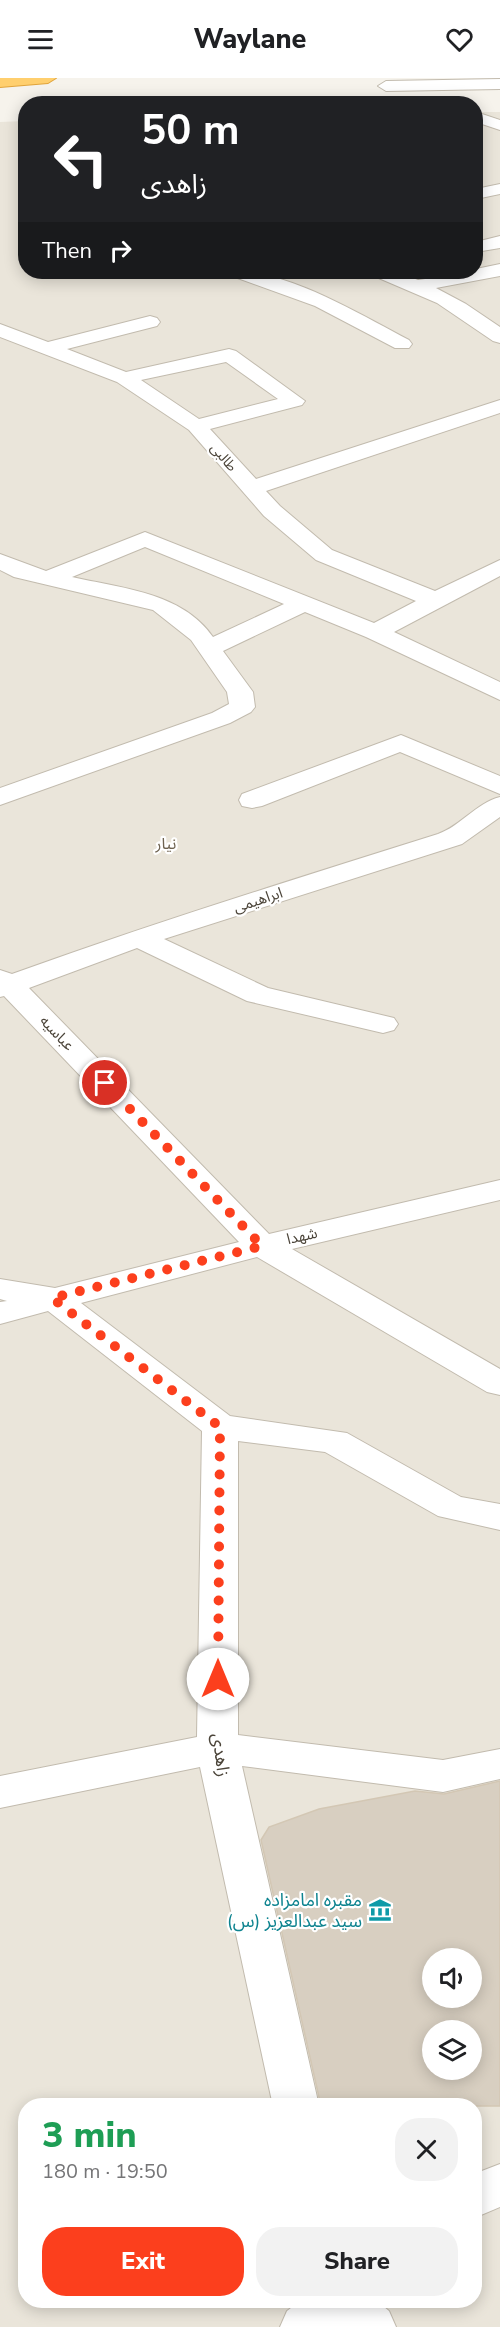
<!DOCTYPE html>
<html lang="en">
<head>
<meta charset="utf-8">
<style>
	:root { --surface:#fff; --page:#f2f2f2; --text:#202124; --muted:#757577; --accent:#fc3f1d }
	body { margin:0; font-family:"Nunito Sans","Noto Sans Arabic",sans-serif; background:var(--page); color:var(--text); height:100vh; display:flex; flex-direction:column; font-size:22px; white-space:nowrap }
	* { box-sizing:border-box; margin:0 }
	p { font-size:20px; color:var(--muted) }
	.icon { flex:none; width:33px; height:33px; fill:none; stroke:currentColor; stroke-width:2; stroke-linecap:round; stroke-linejoin:round }
	.map { position:relative; flex:1; overflow:hidden }
	.details { position:absolute; left:18px; top:2020px; width:464px; height:210px; display:flex; flex-direction:column; background:var(--surface); border-radius:24px; box-shadow:0 3px 15px #0003 }
	.details>* { flex:none }
	.guide { position:absolute; left:18px; top:18px; width:465px; height:183px; border-radius:24px; box-shadow:0 3px 15px #0003; background:#202124; color:#fff; overflow:hidden }
	.controls { position:absolute; left:422px; top:1870px; display:grid; gap:12px }
	.controls a { display:grid; place-items:center; width:60px; height:60px; border-radius:50%; background:var(--surface); box-shadow:0 3px 15px #0003; font-size:30px }
	.pin { position:absolute; display:grid; place-items:center; width:51px; height:51px; color:#fff; margin:-26px; border:3px solid #fff; border-radius:50%; box-shadow:0 2px 6px #0007 }
	.me { position:absolute; width:66px; margin:-33px; rotate:0deg; stroke-linejoin:round; filter:drop-shadow(0 0 4px #0008) }
	.turn { display:flex; align-items:center; gap:21px; height:126px; padding:0 24px; font-size:27px }
	.turn .icon { width:78px; height:78px; stroke-width:2.5 }
	.turn b { display:block; font-size:42px; line-height:51px }
	.then { display:flex; align-items:center; height:57px; padding:0 24px; background:#0003; gap:12px; font-size:22px }
	.round { display:grid; place-items:center; flex:none; width:63px; height:63px; border-radius:24px; background:var(--page) }
	.head { display:flex; align-items:center; justify-content:space-between; height:102px; padding:0 24px }
	h1 { font-size:36px; font-weight:800; line-height:45px; color:#1e9e55 }
	.button { display:flex; gap:12px; margin-top:auto; padding:12px 24px }
	.button a { flex:1; height:69px; border-radius:24px; background:var(--accent); color:#fff; font-size:24px; font-weight:800; line-height:69px; text-align:center }
	.button a+a { background:var(--page); color:var(--text) }
	header { display:flex; justify-content:space-between; align-items:center; height:78px; padding:0 24px; background:var(--surface); font-size:27px; font-weight:800 }
	.map>svg:first-child { display:block }
</style>
</head>
<body>
<header><svg class="icon" aria-label="menu" viewBox="0 0 24 24"><path d="M4 6h16M4 12h16M4 18h16"/></svg>Waylane<svg class="icon" aria-label="heart" viewBox="0 0 24 24"><path d="M12 20l-8-8c-3-5 5-10 8-4 3-6 11-1 8 4z"/></svg></header>
<div class="map">
<svg width="500" height="2249" viewBox="0 0 500 2249">
	<rect width="100%" height="100%" fill="#f6f3ec"/>
	<path fill="#eae5da" fill-rule="evenodd" d="M476,34h24v2215h-500v-2205l25,-1 1,151h450zM432,1881h39v39h-39zM432,1953h39v39h-39zM26,2028h448v195h-448z"/>
	<path fill="#d8cfc1" stroke="#d3c7b4" stroke-width="1.5" fill-rule="evenodd" d="M500,1703v325h-179l-60,-266 8,-13 50,-18 96,-18 29,3zM432,1881h39v39h-39zM432,1953h39v39h-39z"/>
	<g fill="none" stroke-linecap="round" stroke-linejoin="round">
		<g stroke="#c2bbae" stroke-width="2">
			<g id="minor">
				<path d="M500,1v10l-114,2 -8,-5 8,-5z"/>
				<path d="M476,34l24,8v10l-24,-8z"/>
				<path d="M500,106v10l-24,5v-10z"/>
				<path d="M500,158v12l-24,4v-10z"/>
				<path d="M500,186v12l-64,12 30,16 34,23v16l-7,-2 -56,-38 -63,-27 -2,-4h25l21,8 58,-8v-3z"/>
				<path d="M230,194c51,-6 133,44 179,68l3,4 -3,4h-14l-80,-42 -83,-30z"/>
				<path d="M150,238l7,2 3,4 -3,4 -90,23 59,23 103,-23 7,2 69,50 -3,4 -92,24 46,50 244,-79v13l-234,78 14,15 52,44 103,41 65,-31v16l-106,56 106,50v18l-134,-63 -61,-25 -82,39 30,41 2,15 -4,5 -21,11 -230,82v-17l212,-75 17,-9 -2,-12 -36,-52 -38,-30 -139,-33 -14,-7v-16l46,17 99,-39 229,91 42,-22 -100,-41 -52,-44 -75,-86 -72,-48 -117,-45v-13l48,18zM226,284l52,37 -79,20 -58,-39zM145,469l139,57 -71,33c-31,-45 -93,-49 -141,-60z"/>
				<path d="M401,657l99,41v18l-100,-42 -138,54 -10,2 -10,-2 -3,-6 3,-6z"/>
				<path d="M500,719v20l-38,27 -298,95 104,49 126,30 4,6 -4,6 -11,3 -136,-32 -110,-53 -108,40 240,246 231,-54v20l-208,49 208,120v26l-13,-3 -230,-135 -176,46 149,113 117,17 114,64 39,7v26l-62,-14 -113,-64 -87,-11v294l205,25 57,-11v30l-57,13 -201,-26 77,340h-46l-73,-339 -200,41v-32l197,-39 5,-306 -154,-120 -48,13v-22l7,-1 -7,-2v-20l55,9 184,-46 -235,-246 -4,1v-27l12,4c141,-51 283,-95 426,-140 23,-8 38,-31 62,-37z"/>
				<path d="M500,2086v43l-26,11v-44z"/>
				<path d="M300,2223h77l12,10 7,16h-116l7,-16z"/>
			</g>
		</g>
		<g stroke="#e0a43c" stroke-width="2">
			<path id="highway" d="M0,0h56l-8,5 -48,4z"/>
		</g>
		<use href="#minor" fill="#fff" fill-rule="evenodd"/>
		<use href="#highway" fill="#ffcf6e" fill-rule="evenodd"/>
	</g>
	<g fill="none" stroke-linecap="round" stroke-linejoin="round">
		<path stroke="#fc3f1d" stroke-width="10" stroke-dasharray="0 18" d="M105,1005l157,163 -210,52 168,129 -2,252"/>
	</g>
	<defs>
		<g id="museum-bare" transform="scale(1.8)"><path d="M0-6L6-3V-2H-6V-3ZM-5-1h2V3h-2ZM-1-1h2V3h-2ZM3-1h2V3H3ZM-6 4H6V6H-6Z" fill="#0f9aa8" stroke="#fff" stroke-width="2.5" paint-order="stroke"/></g>
	</defs>
	<g fill-rule="evenodd">
		<use href="#museum-bare" x="380" y="1832"/>
	</g>
	<g text-anchor="middle" stroke-width="4.5" stroke-linejoin="round" paint-order="stroke">
		<g font-size="14" fill="#4b4439" stroke="#fff">
			<text transform="translate(224 379) rotate(49)" y="5">طالبی</text>
		</g>
		<g font-size="15" fill="#4b4439" stroke="#fff">
			<text transform="translate(258 822) rotate(-18)" y="5">ابراهیمی</text>
			<text transform="translate(57 955) rotate(46)" y="5">عباسیه</text>
			<text transform="translate(302 1158) rotate(-13)" y="5">شهدا</text>
		</g>
		<g font-size="16" fill="#6e6250" stroke="#fff">
			<text x="166" y="771">نیار</text>
		</g>
		<g font-size="18" fill="#4b4439" stroke="#fff">
			<text transform="translate(221 1677) rotate(83)" y="6">زاهدی</text>
		</g>
		<g font-size="18" fill="#0d838f" stroke="#fff" text-anchor="end">
			<text x="362" y="1828">مقبره امامزاده<tspan x="362" dy="21">سید عبدالعزیز (س)</tspan></text>
		</g>
	</g>
</svg>
<div class="controls">
<a><svg class="icon" aria-label="sound" viewBox="0 0 24 24"><path d="M4 9h4l5-4v14l-5-4H4zM17 9q2 3 0 6"/></svg></a>
<a><svg class="icon" aria-label="layers" viewBox="0 0 24 24"><path d="M12 4l9 5-9 5-9-5zM3 14l9 5 9-5"/></svg></a>
</div>
<div class="pin" style="left:105px;top:1005px;background:#d93025"><svg class="icon" aria-label="arrive" viewBox="0 0 24 24"><path d="M6 21V4h12l-3 4 3 4H6"/></svg></div>
<svg class="me" style="left:218px;top:1601px" viewBox="-20 -20 40 40"><circle r="19" fill="#fff"/><path d="M0-13L10 11 0 6-10 11z" fill="#fc3f1d"/></svg>
<div class="guide">
<div class="turn"><svg class="icon" aria-label="left" viewBox="0 0 24 24"><path d="M17 20v-9H6M10 6l-5 5 5 5"/></svg><div><b>50 m</b>زاهدی</div></div>
<div class="then">Then<svg class="icon" aria-label="right" viewBox="0 0 24 24"><path d="M7 20v-9h11M14 6l5 5-5 5"/></svg></div>
</div>
<section class="details">
<div class="head"><div><h1>3 min</h1><p>180 m · 19:50</p></div><a class="round"><svg class="icon" aria-label="close" viewBox="0 0 24 24"><path d="M6 6l12 12M18 6L6 18"/></svg></a></div>
<div class="button"><a>Exit</a><a>Share</a></div>
</section>
</div>
</body>
</html>
